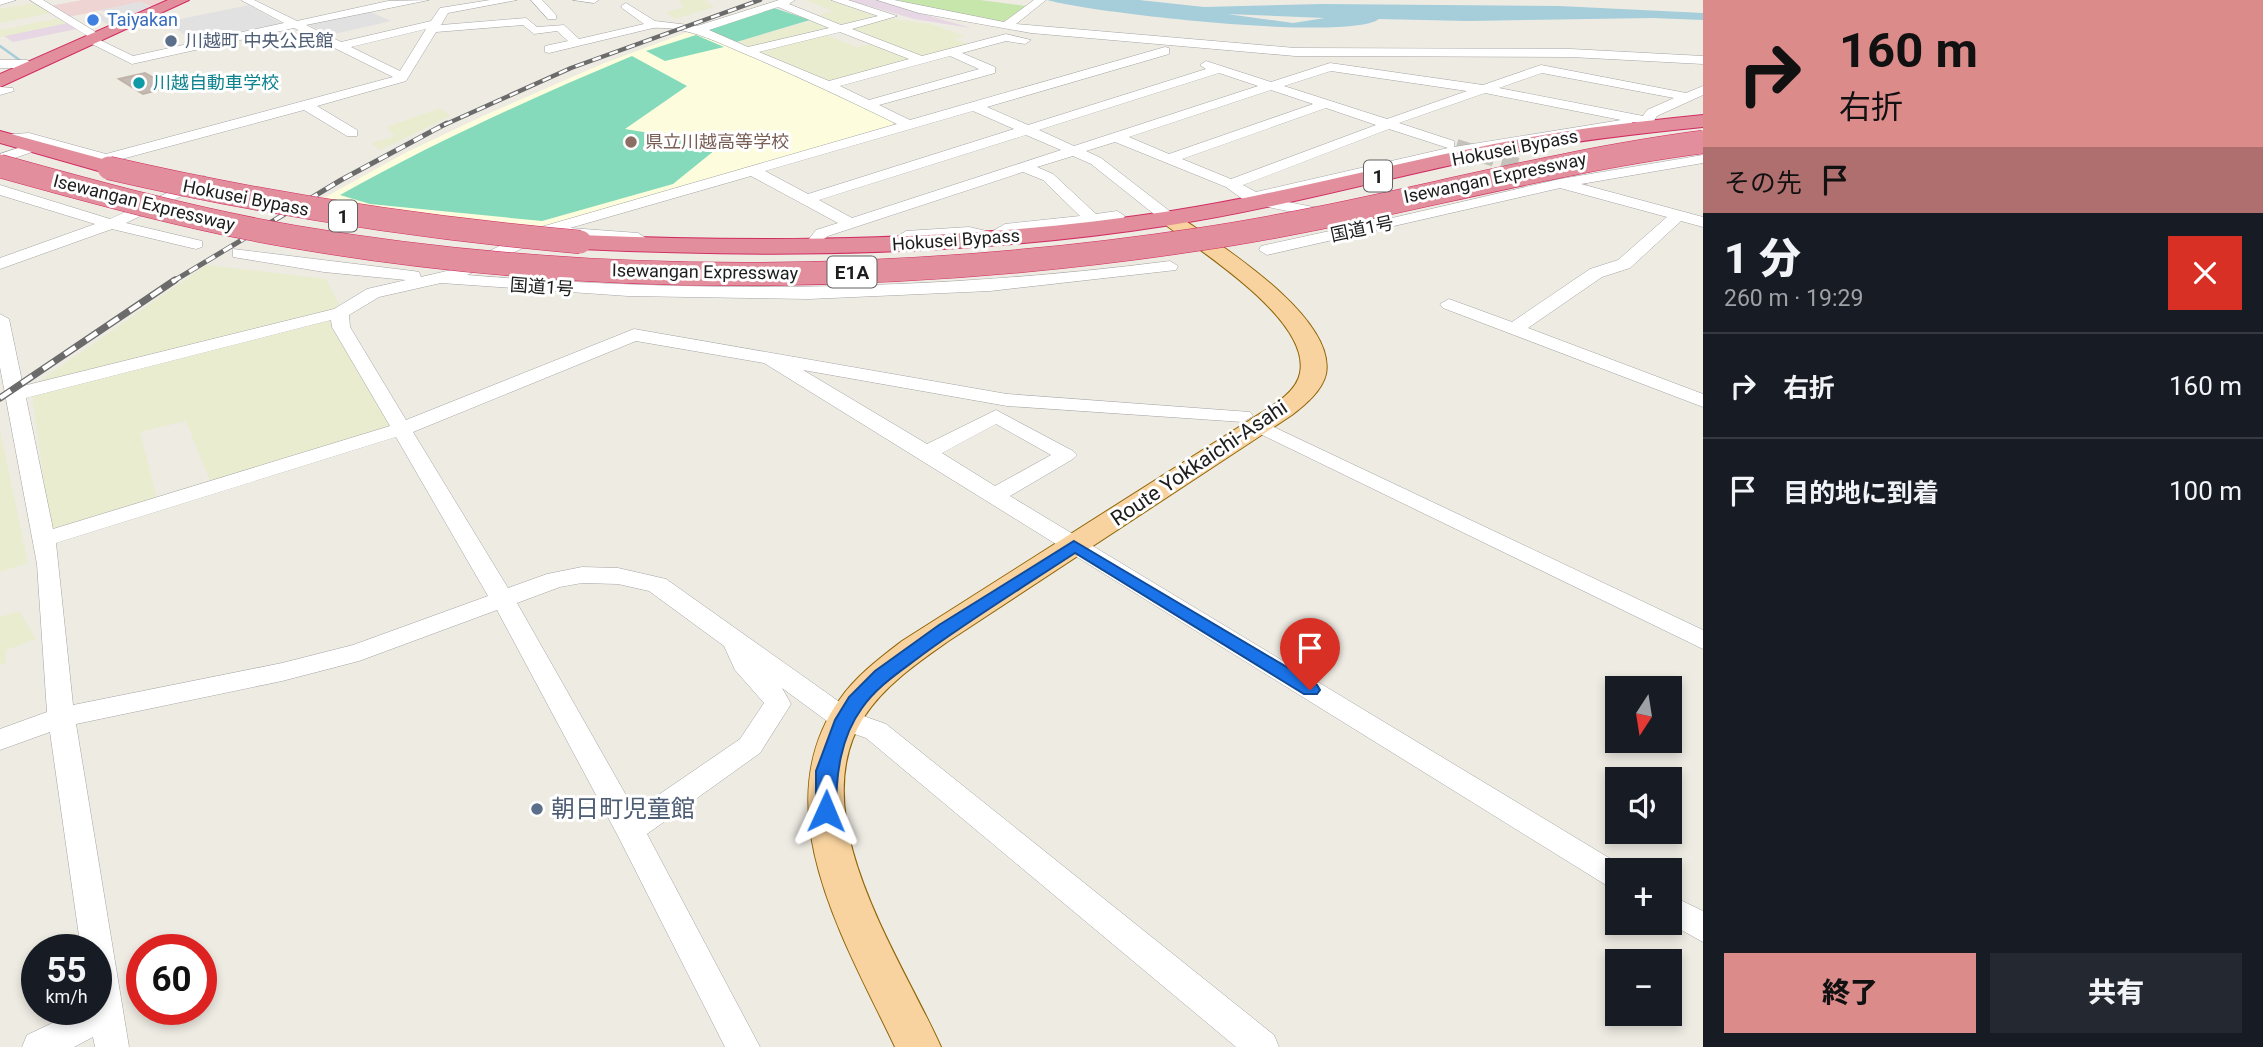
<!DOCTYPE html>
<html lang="ja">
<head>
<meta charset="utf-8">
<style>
	:root { --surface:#171b24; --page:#242831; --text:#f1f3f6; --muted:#9ea1a6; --line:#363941; --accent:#dc8b8b }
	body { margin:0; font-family:Roboto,"Noto Sans JP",sans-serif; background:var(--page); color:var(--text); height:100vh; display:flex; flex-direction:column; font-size:26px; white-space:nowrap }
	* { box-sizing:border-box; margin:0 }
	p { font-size:23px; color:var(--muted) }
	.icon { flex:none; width:38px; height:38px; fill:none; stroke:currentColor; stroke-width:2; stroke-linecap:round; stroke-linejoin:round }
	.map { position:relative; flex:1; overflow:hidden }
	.drawer { display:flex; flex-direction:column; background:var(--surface); width:560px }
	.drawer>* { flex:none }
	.top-card { background:#dc8b8b; color:#111; overflow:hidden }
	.needle { width:46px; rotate:192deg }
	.controls { position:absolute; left:1605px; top:676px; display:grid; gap:14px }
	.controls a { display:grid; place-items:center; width:77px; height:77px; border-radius:0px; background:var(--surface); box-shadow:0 4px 10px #0003; font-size:35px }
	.speed { position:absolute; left:21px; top:934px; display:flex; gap:14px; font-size:35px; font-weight:700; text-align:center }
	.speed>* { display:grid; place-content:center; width:91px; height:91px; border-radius:50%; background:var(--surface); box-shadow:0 4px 10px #0003; line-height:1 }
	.speed small { font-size:18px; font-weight:400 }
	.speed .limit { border:10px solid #d22; background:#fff; color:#111 }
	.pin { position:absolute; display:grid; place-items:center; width:60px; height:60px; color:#fff; margin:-72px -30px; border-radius:50% 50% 50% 0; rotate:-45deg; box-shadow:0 0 7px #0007 }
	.pin .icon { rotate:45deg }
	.me { position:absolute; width:77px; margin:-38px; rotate:1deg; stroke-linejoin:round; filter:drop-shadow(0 0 5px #0008) }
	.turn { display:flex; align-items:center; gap:24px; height:147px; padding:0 21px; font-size:32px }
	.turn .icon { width:91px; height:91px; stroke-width:2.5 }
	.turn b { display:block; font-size:49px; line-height:60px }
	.then { display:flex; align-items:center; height:66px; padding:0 21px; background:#0003; gap:14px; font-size:26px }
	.round { display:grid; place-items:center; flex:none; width:74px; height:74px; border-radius:0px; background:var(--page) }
	.head { display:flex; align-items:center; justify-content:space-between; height:119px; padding:0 21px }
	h1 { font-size:42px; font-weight:800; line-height:52px }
	.primary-button { display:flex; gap:14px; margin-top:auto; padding:14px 21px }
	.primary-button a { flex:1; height:80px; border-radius:0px; background:var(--accent); color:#111; font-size:28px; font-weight:800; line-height:80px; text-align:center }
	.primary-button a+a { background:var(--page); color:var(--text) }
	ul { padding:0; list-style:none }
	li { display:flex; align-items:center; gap:21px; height:105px; padding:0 21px; border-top:2px solid var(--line) }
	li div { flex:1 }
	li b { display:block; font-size:26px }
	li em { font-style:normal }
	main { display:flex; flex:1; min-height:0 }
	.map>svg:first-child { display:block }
</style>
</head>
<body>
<main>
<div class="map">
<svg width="1703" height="1047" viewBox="0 0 1703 1047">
	<rect width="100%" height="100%" fill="#eeebe3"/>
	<path fill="#eed5d3" d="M82,0h87l-17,7 -11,-5 -73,15 -18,-11z"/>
	<g fill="#e7d6e3">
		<path d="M848,0h27l96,28 -57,-9z"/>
		<path d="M67,23l10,6 -64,13 -9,-6z"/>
	</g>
	<path fill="#fdfddd" d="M688,32h9l197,89 -2,4 -358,105 -219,-27 88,-49 80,-38 119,-52z"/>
	<g fill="#e9eccf">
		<path d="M683,0h22l9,7 -39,12 -8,-7 18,-5 -7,-6z"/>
		<path d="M805,0h24l50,17 51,7 35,12 -11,3 15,6 -47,13 -106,-42 17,-5z"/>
		<path d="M34,3l17,10 -51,10v-14z"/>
		<path d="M59,18l8,5 -67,14v-7z"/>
		<path d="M811,21l23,8 -13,4 36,14 15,-3 39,16 -83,22 -97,-39z"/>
		<path d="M441,108l9,8 -70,34 -9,-7 24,-7 -9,-9z"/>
		<path d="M206,265l120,14 12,24 -3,18 58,111 -181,54 -26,-65 -46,11 18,70 -107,31 -20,-146z"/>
		<path d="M0,431l28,132 -28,9z"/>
		<path d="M19,611l17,28 -30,11 -1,14 -5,1v-48z"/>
	</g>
	<path fill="#c7e6ab" d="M896,0h84l46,6 -18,15 -10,1z"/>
	<g fill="#84daba">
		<path d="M774,8l36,12 -77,23 -27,-13z"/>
		<path d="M696,35l28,12 -59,14 -19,-10z"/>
		<path d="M632,56l55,30 -62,43 86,14 4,7 -42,34 -131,37 -172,-17 -30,-9c94,-53 192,-97 292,-139z"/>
	</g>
	<g fill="#e1e1e1">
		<path d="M141,2l10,6 -40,18 -22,-12 8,-2 9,5 31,-6 -28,4 -8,-5z"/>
		<path d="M249,5l35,20 -88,18 -30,-21z"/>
		<path d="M368,11l23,10 -61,14 -23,-11z"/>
	</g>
	<path fill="#a5cdda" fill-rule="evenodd" d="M1047,0h92l65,7 118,-3 237,2 144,7v7l-51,-2 -184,3 -89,-2c-31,23 -286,-6 -332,-19zM1227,14l98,4 -32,5z"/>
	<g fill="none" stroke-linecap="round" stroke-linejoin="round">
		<path stroke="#a5cdda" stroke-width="2.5" d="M0,46l21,15"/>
	</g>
	<path fill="#c2bab3" stroke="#bfb2a6" stroke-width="2" d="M145,73l25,14 -27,7 -24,-15z"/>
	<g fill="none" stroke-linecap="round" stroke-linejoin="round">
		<path stroke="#c4c2bb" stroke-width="16" stroke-dasharray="16 8" stroke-linecap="butt" d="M1456,147l131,40"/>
		<g stroke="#a4a4a4" stroke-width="1">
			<g id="minor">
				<path d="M0,0h16l-16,5z"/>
				<path d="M30,0h13l56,34 -1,5 35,17 151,-33 -43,-23h13l43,21 91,-20 41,-1 -123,25 35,17 90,-21 9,-13 50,-8h27l-69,13 -7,12 85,-7 11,9 27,-2 15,14 65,-15 -22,-16 -1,-2 5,-3 29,18 42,5 82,-26h16l-6,4 52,21 37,-9 -47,-16h17l49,16 -45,13 70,27 84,-22 25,6 -6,4 -19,-3 -44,12 33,14v6l-116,32 31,15 255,-73 4,1v6l-182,53 41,18 178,-56 -6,-4 6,-4 65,21 59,-19 153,22 58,-20 145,28 17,-7v9l-46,21 -5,8 -19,-2 -6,5 -154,24 -206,47 108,21 17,-1 168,-39 143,-24v8l-122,21 122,33v10l-22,-6 -51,47 -28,9 -74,51 175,66v13l-260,-99 -3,-4 9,-5 63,23 78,-53 28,-9 49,-43 -107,-29 -293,67 -8,-5 2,-4 96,-21 -109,-22 -22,-16 -111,-45 -29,9 15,7 75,58v6h-12l-73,-58 -18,-8 -36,11 16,7 43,40 21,-3 8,5 -2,3 -113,14 -16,10 -25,-6 -63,4 -8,-5 8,-5 63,-4 22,5 14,-8 75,-8 -37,-36 -20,-8 -195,64 -11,8 -8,-5 7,-9 22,-7 -87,-47 -181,52 68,5 8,5 -2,3 -72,-2 -18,-6 -87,42c236,19 469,16 703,-14l8,5 -2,4 -186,21 -181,8 -181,-3 -187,-13 -62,14 -30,18 1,12 56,93 228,-91 373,65 243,18 3,4 -10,6 -236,-16 -204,-36 124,74 69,-34 77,41 4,4 -4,4 -63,37 619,374h-12v19l-11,-4 -842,-522 -128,-22 -223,91 95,156 39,-14 35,-7 36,1 48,11 189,134 31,11 388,311 5,12h-43l-370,-309 -31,-11 -53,-39 9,16 -31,49 -113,81 113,213h-35l-107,-211 -121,-226 -138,51 -77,20 -206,43 53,323h-34l-2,-10 -19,10h-52l5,-12 53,-25h16v-60h-15l-31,-218 -50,18v-21l47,-17 -10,-148 -37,-197v-53l9,5 14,67 311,-77 33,-20 39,-9 -82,-8 -85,-14 -6,-1v-8l180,22 6,1 2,5 30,-7 83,-41 363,-105c-47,-23 -94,-45 -142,-66 -33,-13 -65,-32 -102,-30l-104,25 -4,-1v-6l23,-5 -11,-10 -23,3 -11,-9 -87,7 -30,49 -89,25 40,24v6h-10l-43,-26 -182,49 3,3 -7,4 -90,-25h-28v-6l29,-2 77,21 287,-77 -99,-49 -162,36 -44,-22 1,-5zM778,7l51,21 -81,19 -39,-17zM426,29l-26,42 -49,-24zM840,32l69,27 -80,22 -70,-29zM950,56l29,13 -110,31 -29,-14zM1331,71l136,20 -80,28 -103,-33zM1219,73l39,13 -184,60 -35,-16zM1542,73l132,25 -27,12 -4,6 -144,-28zM1271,90l42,14 -144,50 -40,-17zM1485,93l136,27 -167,27v-6l-55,-18zM1326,108l50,17 -145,54 -49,-20zM973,111l41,18 -206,65 -43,-23zM1389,129l59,19 -192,44 -13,-7zM1026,135l35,15 -209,68 -33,-18zM331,320l1,7 58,99 -337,103 -27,-131zM996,424l55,31 -56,31 -53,-33zM396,437l92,159 -135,49 -71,18 -209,42 -17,-162zM582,583l36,1 31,7 75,55 11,24 29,33 -24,36 -105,72 -118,-208 43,-16z"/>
				<path d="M531,0h11l14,15v4h-8z"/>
				<path d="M573,0h26l-5,3z"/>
				<path d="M877,0h17l110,22 30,-22h12l-30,24 279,24 276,1 132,7v8l-132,-7 -276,-1 -264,-23 -112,-20z"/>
				<path d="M0,60h27l6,4 -6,4h-27z"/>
				<path d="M0,87l13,1 1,3 -14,4z"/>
				<path d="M33,143l5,1v6l-38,13v-9z"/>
				<path d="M204,176l7,4 -2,3 -83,40 76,18v6l-6,2 -84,-20 -112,40v-11l95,-34 -95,-29v-10l110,34z"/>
				<path d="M1259,420l444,210v19l-451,-219 -3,-4z"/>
				<path d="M1670,895l33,16v31l-36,-20h3z"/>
			</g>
		</g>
		<g stroke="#906506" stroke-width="2">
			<path id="major" d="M1170,213l7,2c40,28 160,102 149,159 -4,17 -21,31 -34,41l-345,227c-30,21 -63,44 -83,75 -63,98 37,240 77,330h-46c-49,-104 -133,-239 -55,-348 16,-23 40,-41 62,-58l348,-221c16,-11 46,-25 50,-47 11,-53 -100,-122 -137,-150l-3,-4 3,-4z"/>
		</g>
		<g stroke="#d12b61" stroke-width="2">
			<g id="highway">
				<path d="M168,0h21l-189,87v-13z"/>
				<path d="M1703,115v12c-70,7 -140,15 -209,29 -108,22 -214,52 -323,69 -196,31 -393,33 -591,24l-8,-2 -4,-5 4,-5 8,-2c198,8 395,6 591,-24 109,-17 215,-46 323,-67 69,-14 139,-22 209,-29z"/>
				<path d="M0,131l117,32 3,5 -11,6 -109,-31z"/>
			</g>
		</g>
		<use href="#minor" fill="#fff" fill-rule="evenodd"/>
		<use href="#major" fill="#f8d39f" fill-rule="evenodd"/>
		<use href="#highway" fill="#e28e9c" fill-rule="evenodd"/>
		<g stroke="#6b6b6b" stroke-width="4.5">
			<path id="rail-far2" d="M444,125l127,-57 189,-68"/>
		</g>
		<g stroke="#6b6b6b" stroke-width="5">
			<path id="rail-far1" d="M172,282l169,-102 106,-57"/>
		</g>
		<g stroke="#6b6b6b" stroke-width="7">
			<path id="rail" d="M0,398l175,-118"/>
		</g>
		<use href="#rail-far2" stroke="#fff" stroke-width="2.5" stroke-dasharray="9" stroke-linecap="butt"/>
		<use href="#rail-far1" stroke="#fff" stroke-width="3.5" stroke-dasharray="10" stroke-linecap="butt"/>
		<use href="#rail" stroke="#fff" stroke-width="4.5" stroke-dasharray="13" stroke-linecap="butt"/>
		<g stroke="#d12b61" stroke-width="24" stroke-linecap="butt">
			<g id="highway-bridge">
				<path d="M0,166c97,27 195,54 295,71 299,51 607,47 906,2 169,-25 333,-75 502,-97"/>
				<path d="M109,168c156,36 312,60 471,74"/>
			</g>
		</g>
		<use href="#highway-bridge" stroke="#e28e9c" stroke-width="23"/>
	</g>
	<path fill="#1a73e8" stroke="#114b97" stroke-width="2" d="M1074,541l243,144 3,5 -3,4h-13l-229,-141c-52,34 -104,66 -153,102 -21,16 -45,31 -60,53 -22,30 -26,68 -26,103l-3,5h-14l-3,-5v-40l19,-51 14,-23 26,-26 64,-46z"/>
	<circle fill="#3f7fe0" stroke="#fff" stroke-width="2.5" cx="93" cy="20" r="7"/>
	<g fill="#5c6f8a" stroke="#fff" stroke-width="2.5">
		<circle cx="171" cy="41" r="7"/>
		<circle cx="537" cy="809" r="7"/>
	</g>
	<circle fill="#0f9aa8" stroke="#fff" stroke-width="2.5" cx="139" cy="83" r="7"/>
	<circle fill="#8d6e63" stroke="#fff" stroke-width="2.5" cx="631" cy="142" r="7"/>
	<g text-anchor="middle" stroke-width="6" stroke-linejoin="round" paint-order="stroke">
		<g font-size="18" fill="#366cbe" stroke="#fff" text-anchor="start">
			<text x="107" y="26">Taiyakan</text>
		</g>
		<g font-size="18" fill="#4e5e75" stroke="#fff" text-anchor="start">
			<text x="185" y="47">川越町 中央公民館</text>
		</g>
		<g font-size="18" fill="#0d838f" stroke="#fff" text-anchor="start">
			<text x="153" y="89">川越自動車学校</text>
		</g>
		<g font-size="18" fill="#785e54" stroke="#fff" text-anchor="start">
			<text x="645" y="148">県立川越高等学校</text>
		</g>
		<g font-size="18" fill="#1d1d1d" stroke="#fff">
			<text transform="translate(1515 148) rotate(-11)" y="6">Hokusei Bypass</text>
			<text transform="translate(1495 178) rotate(-12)" y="6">Isewangan Expressway</text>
			<text transform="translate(246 198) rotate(11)" y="6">Hokusei Bypass</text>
			<text transform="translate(144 203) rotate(14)" y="6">Isewangan Expressway</text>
			<text transform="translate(1362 229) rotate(-12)" y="6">国道1号</text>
			<text transform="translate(956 240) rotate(-4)" y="6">Hokusei Bypass</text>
			<text transform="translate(705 272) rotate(1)" y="6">Isewangan Expressway</text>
			<text transform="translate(542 287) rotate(4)" y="6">国道1号</text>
		</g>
		<g fill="#fff" stroke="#616161" stroke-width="2">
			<rect x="1364" y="160.5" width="28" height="31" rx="5"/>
			<rect x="329" y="200.5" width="28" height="31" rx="5"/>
			<rect x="827.5" y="256.5" width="49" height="31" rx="5"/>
		</g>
		<g font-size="19" font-weight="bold" fill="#1d1d1d">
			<text x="1378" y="183">1</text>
			<text x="343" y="223">1</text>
			<text x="852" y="279">E1A</text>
		</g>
		<g font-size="21" fill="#1d1d1d" stroke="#fff">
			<text transform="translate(1199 463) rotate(-34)" y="7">Route Yokkaichi-Asahi</text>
		</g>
		<g font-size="24" fill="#4e5e75" stroke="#fff" text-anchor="start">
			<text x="551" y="817">朝日町児童館</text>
		</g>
	</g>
</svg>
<div class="controls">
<a><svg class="needle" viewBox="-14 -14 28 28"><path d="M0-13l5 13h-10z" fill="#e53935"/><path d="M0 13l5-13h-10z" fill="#9ea1a6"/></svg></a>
<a><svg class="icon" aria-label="sound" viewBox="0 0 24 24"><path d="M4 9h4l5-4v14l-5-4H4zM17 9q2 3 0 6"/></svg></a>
<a>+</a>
<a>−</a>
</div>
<div class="speed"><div>55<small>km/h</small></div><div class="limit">60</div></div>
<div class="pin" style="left:1310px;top:690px;background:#d93025"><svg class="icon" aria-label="arrive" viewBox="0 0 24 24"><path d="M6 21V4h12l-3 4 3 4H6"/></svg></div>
<svg class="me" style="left:826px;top:811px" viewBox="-20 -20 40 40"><path d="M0-17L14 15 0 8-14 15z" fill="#1a73e8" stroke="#fff" stroke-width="4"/></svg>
</div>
<section class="drawer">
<div class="top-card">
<div class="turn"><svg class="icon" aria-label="right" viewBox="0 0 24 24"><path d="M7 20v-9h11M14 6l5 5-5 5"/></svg><div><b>160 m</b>右折</div></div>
<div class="then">その先<svg class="icon" aria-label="arrive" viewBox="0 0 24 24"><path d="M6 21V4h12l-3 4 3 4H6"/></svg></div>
</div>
<div class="head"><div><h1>1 分</h1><p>260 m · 19:29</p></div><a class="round" style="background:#d93025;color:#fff"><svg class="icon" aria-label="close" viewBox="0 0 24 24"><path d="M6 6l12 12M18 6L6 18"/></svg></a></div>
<ul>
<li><svg class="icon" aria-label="right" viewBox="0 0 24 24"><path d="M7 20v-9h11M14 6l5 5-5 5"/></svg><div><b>右折</b></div><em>160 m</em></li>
<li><svg class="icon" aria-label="arrive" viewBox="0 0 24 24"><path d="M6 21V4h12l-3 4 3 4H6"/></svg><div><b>目的地に到着</b></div><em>100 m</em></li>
</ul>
<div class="primary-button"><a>終了</a><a>共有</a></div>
</section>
</main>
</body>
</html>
